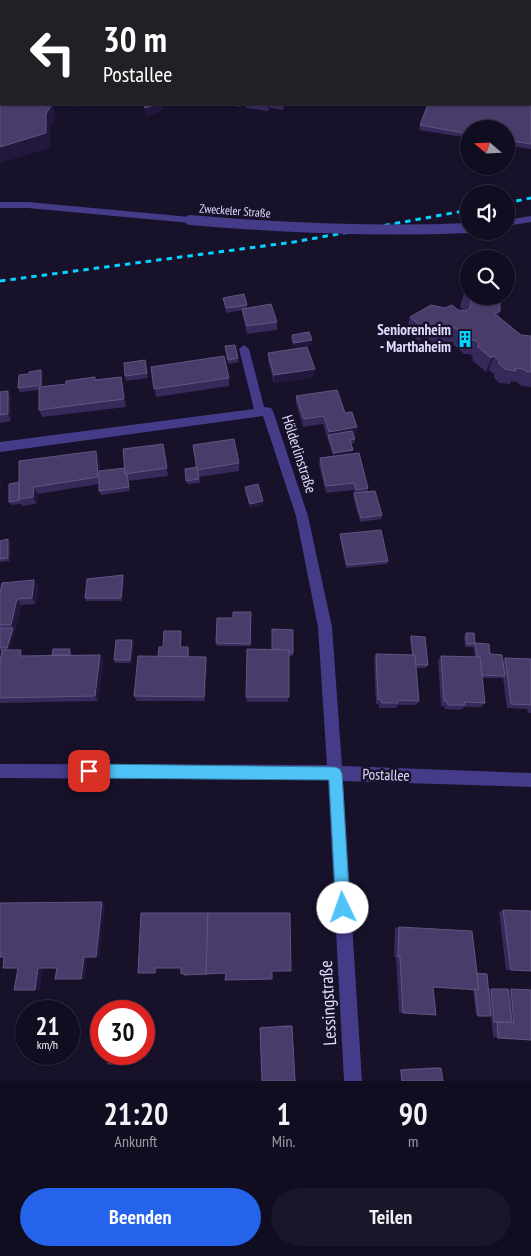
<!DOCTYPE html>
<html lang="de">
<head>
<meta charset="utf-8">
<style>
	:root { --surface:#110d20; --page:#1a1629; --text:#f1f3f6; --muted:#9c9ca5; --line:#302d3e; --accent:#2563eb }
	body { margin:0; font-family:"PT Sans Narrow",sans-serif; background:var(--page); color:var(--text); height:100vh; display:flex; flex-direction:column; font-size:19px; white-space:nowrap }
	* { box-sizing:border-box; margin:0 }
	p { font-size:16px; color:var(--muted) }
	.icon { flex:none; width:28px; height:28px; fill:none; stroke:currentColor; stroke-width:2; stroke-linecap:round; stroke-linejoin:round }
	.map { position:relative; height:1081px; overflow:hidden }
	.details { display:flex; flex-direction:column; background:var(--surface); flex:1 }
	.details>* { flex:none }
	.hud { position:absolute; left:0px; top:0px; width:531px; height:105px; box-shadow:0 1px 4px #0004,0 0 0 1px var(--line); background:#202124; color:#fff; overflow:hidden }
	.needle { width:32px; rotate:289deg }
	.fabs { position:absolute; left:460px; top:120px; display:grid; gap:10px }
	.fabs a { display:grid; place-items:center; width:55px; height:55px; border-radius:50%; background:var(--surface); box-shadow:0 1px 4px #0004,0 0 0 1px var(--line); font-size:25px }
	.speed { position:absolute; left:15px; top:1000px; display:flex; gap:10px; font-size:25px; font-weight:700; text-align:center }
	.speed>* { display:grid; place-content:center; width:65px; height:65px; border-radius:50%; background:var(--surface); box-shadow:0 1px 4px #0004,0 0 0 1px var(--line); line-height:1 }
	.speed small { font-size:12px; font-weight:400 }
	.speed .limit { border:8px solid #d22; background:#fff; color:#111 }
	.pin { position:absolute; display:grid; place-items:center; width:42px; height:42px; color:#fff; margin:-21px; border-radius:10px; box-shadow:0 2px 8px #0006 }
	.me { position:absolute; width:55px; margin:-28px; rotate:357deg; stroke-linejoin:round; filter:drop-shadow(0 0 4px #0008) }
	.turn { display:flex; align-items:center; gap:18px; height:105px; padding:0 20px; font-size:22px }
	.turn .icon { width:65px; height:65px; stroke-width:2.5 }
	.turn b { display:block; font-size:35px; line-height:42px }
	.eta { display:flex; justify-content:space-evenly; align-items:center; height:85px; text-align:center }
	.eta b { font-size:30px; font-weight:600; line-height:35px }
	.cta { display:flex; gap:10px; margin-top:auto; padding:10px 20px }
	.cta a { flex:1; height:58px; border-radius:30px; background:var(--accent); color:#fff; font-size:20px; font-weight:600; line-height:58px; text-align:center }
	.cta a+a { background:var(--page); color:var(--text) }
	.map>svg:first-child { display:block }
</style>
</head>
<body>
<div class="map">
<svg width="531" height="1081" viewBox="0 0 531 1081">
	<rect width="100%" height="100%" fill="#17112a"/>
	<path fill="#143335" d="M0,0h425l-424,1 -1,49z"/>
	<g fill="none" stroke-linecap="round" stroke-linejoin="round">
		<g fill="#453c89" fill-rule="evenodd">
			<rect x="0" y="58" width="1" height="4"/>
			<path d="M0,202h28l162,15 5,3 -5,3 -162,-15h-28z"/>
			<path d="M531,216v6l-25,4v-6z"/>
			<path d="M244,345l5,4 15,58 7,1 2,3 35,105 24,111 10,139 189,7v14l-188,-6 19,300h-18l-16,-301 -328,-2v-14l327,1 -9,-138 -22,-111 -33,-100 -263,36v-10l254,-33 -15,-60z"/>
		</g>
		<g stroke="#06d2ff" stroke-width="3" stroke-dasharray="5.5 5" stroke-linecap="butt">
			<path d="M506,203l25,-5"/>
			<path d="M0,281l294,-39 175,-32"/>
		</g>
		<path stroke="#453c89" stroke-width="10" d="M190,220c93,8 186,12 279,8"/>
	</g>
	<g fill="#372959">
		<path d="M531,71v78l-25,-4v-16h-37v9l-50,-8 1,-5z"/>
		<path d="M222,104h19l-1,3z"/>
		<path d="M246,104h40l-3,6 -13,-2 -2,3 -22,-3z"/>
		<path d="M469,283v13h30l-1,4 2,11 -2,6 23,18 10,1v51l-10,-1 -4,-4 -6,-1 -1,3 -11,-1 -5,-5v-4l-5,-4 -3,2 -14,-12 1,-3 -3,-3h-6l-11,-10v-2h-21l-6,-5 -7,4 -13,-10 4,-14 35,-9 19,3 -4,-4 4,-14 3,-2z"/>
		<path d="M223,298l24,7v3l30,14v8l-30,4 -4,-17 -1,-7 -16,3z"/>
		<path d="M292,335l20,10 -18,2 -3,-8z"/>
		<path d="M225,346l13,12 1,4 -11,2z"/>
		<path d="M268,353l46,24 -40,6 -6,-22z"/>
		<path d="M145,360l3,18 -22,3 -1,-5z"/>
		<path d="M151,367l78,11v8l-73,11z"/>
		<path d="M41,370l2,4v13l78,-10 2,7 3,23 -84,10 -3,-7v-20l-19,2 -2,-4 11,-14z"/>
		<path d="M8,391l3,8v22l-11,2v-31z"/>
		<path d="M296,396l49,17 12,14 -1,7 -3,1 2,4 -1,4 -3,1 1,9 -10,2 26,33v4l14,23 -1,4 -21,3 -7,-25 1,-3 -1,-4 -27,3 -7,-28 1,-7 13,-2 -10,-32 -20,3 -7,-24z"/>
		<path d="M163,444l5,32 -40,5 2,10 -29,4 -2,-4v-7l-61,10 -2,10 -14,2 -1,-2 -10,1 -2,-3 10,-20 77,-31 3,7 1,13 25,-3z"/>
		<path d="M239,463v8l-40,6 1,6 -13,1 -2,-15z"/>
		<path d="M245,487l18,14v4l-13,3 -5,-17z"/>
		<path d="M340,534l48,27 -1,3 -41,4 -6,-30z"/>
		<path d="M8,539l3,4 -1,18 -10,1v-21z"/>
		<path d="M123,575l1,4 -2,22h-36l-1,-3z"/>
		<path d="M34,580l4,6 -2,18 -15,1 -6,26 -6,19 16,6 27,-1 20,-3 -1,3h29l3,5 -5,41 -98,2v-41l2,-11h-2v-58z"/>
		<path d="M251,612v34h-34l-1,-3 17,-25z"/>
		<path d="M293,630v26h-4l-1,46h-41l-1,-5 26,-48z"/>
		<path d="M466,633l9,10 15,11 13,6 2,-2 26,1v54h-3l-1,-4 -20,-1 -4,-30h-21l3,25 -4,4h-17l-3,3 -16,-1 -1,-3h-3l-3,-45 3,-5 34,1 -2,-10h-8l-1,-11z"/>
		<path d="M182,634l-1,13 8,2v8l18,5 -2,39h-68l-3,-5 29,-49z"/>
		<path d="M411,636l17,29 -2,3h-10l3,33 -3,4h-18l-2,3h-17v-4h-3l-2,-45 2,-5 36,1 -2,-16z"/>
		<path d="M132,640l2,3 -3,20h-16l-1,-3z"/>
		<path d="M503,910l28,61 -25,-1 -7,-58z"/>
		<path d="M399,927l78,46 12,16 42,1v50l-33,-2 -5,-1 -2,-21 -15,-1 -3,-26 -40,-2 -30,26 -4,-1 -3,-55h-2l1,-29z"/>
		<path d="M291,1025l1,1 -30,55 -2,-54z"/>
		<path d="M439,1067l2,1 2,13h-42l-1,-12z"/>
	</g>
	<g fill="#22183e">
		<path d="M0,89h1v9l-1,1z"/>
		<path d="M53,104l3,14 -6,11v19l-50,15v-16l46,-33z"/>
		<path d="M76,104h33l-33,3z"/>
		<path d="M157,104h6v6l-17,7 -1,-9z"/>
		<path d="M268,104h2v4l-2,3z"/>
		<path d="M283,104h3l-3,6z"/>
		<path d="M500,311l-5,15v-12z"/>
		<path d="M429,323l-3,14 -7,4 3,-14z"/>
		<path d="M312,340v5l-18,2v-4z"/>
		<path d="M494,356l-5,14 -3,2 5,-14z"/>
		<path d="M315,369l-1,8 -40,6v-8z"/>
		<path d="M41,370l2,4v15l-2,-4z"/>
		<path d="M121,377l2,7 3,23 -2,-8z"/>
		<path d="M8,391l3,8v22l-3,-7z"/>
		<path d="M357,427l-1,7 -26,5 -2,-4v4l1,-7z"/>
		<path d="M353,450l-1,3 -18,4v-4z"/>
		<path d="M96,451l3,7 2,26 -3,-7z"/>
		<path d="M0,475l1,2 -1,25z"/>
		<path d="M34,487l4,7 -2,10 -3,-7z"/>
		<path d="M263,501v4l-13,3v-4z"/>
		<path d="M8,539l3,4 -1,18 -2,-3z"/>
		<path d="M123,575l1,4 -2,22 -1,-3z"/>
		<path d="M34,580l4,6 -2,18 -4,-6z"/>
		<path d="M17,599l4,6 -6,26 -6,19 -2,-2 6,-20 -2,-3z"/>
		<path d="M132,640l2,3 -3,20 -1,-3z"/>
		<path d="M21,650l4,6h-5z"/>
		<path d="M100,655l3,5 -5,41 -3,-5z"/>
		<path d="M206,657l1,5 -2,39 -1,-4z"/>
		<path d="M102,902l3,2 -6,54 -3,-1z"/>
		<path d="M84,957l3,1 -2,21h-4z"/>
		<path d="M38,968h5l-3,22h-5z"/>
		<path d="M155,968h3l-1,5h-2z"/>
		<path d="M129,1054h1l-1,9 -1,1z"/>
	</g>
	<g fill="#493c6a" stroke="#615582">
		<path d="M490,0h10l2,1h-16z"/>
		<path d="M530,6h1v10l-1,-1z"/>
		<path d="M530,71h1v73l-25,-4v-11h-37v5l-49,-9 8,-21h102z"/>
		<rect x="0" y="72" width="1" height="17"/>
		<path d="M0,97h1v7h51l-6,10v19l-46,14z"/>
		<path d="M144,104h13l-12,4z"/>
		<path d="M469,291v5h27v4h4v11l-5,3 26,21 10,1v36h-4l-4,-3 -8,-1 1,3 -11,-2 -6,-5v-4l-5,-4 -3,2 -14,-12 2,-2 -4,-4h-6l-12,-10v-2h-22l-6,-5 -7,4 -12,-10 21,-12 14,3 7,-3 6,5 8,1 4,-3 1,-10 -7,-5z"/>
		<path d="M244,294l3,11 -21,3 -3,-10z"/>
		<path d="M271,304l6,18 -30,4 -5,-17z"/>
		<path d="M309,332l3,8 -18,3 -2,-8z"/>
		<path d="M235,345l3,13 -10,2 -3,-14z"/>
		<path d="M307,347l8,22 -41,6 -6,-22z"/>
		<path d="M224,356l5,22 -75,11 -3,-22z"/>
		<path d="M145,360l2,13 -22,3 -1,-13z"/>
		<path d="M41,370v15l-23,3 1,-13 10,-1v-2z"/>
		<path d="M95,377v3l26,-3 3,22 -85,11v-23l27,-3v-3z"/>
		<path d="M337,390l8,23 7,-1 5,15 -28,5 -5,-16 -20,3 -8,-23z"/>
		<path d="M8,391v23l-8,1v-23z"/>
		<path d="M352,431l3,8 -5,1 3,10 -19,3 -6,-18z"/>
		<path d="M234,439l5,24 -42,7 -4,-25z"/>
		<path d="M163,444l4,24 -42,6 -2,-25z"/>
		<path d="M96,451l2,26 -64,10 -1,10 -14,2v-38z"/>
		<path d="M359,453l9,35 -12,2 -2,-7 -28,3 -6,-28z"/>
		<path d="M197,467l2,12 -13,2 -1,-12z"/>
		<path d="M125,468v6h2l2,13 -30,4v-20z"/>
		<path d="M19,482v17l1,1 -11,2v-18z"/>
		<path d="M258,484l5,17 -13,3 -5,-17z"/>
		<path d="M375,491l7,24 -21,3 -7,-25z"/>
		<path d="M381,530l7,31 -41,4 -7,-31z"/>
		<path d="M8,539v19l-8,1v-18z"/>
		<path d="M123,575l-2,23h-36l2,-19z"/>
		<path d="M34,580l-2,18 -15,1 -6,26h-11v-32l2,-10z"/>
		<path d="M233,612h18l-1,32 -34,-1 1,-25h16z"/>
		<path d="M0,628h13l-6,20h-7z"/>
		<path d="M272,629l21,1v23h-4v-3l-17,-1z"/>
		<path d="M164,631h17l-1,16h8v10h-30l1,-10h4z"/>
		<path d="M466,633h8l1,11h-8z"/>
		<path d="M411,636l14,1 3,28h-12l-1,-10h-2z"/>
		<path d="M116,640h16l-2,20h-16z"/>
		<path d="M475,643l14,1 1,10 12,1 3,21 -23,-1 -2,-18h-3z"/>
		<path d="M53,649h17l-1,6h-17z"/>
		<path d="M247,649l42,1v47h-43z"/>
		<path d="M2,650h19l-1,6 80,-1 -5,41 -95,2v-36z"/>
		<path d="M376,654l39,1 4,46 -21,-1v3h-16l-1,-3 -3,-1z"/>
		<path d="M138,656l68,1 -2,40 -70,-1z"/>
		<path d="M441,656l39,1 5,46 -21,-1 1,3h-17l-1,-4h-3z"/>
		<path d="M505,658l26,1v46l-20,-1z"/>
		<path d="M102,902l-6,55h-12l-3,22h-26l2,-11h-19l-3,22h-21l4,-22h-15l1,-11h-4v-54z"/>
		<path d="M503,910l28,1v60l-20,-1z"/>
		<path d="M141,913h67l-1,61 -23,1v-2l-3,1v-6h-26v5h-17z"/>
		<path d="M208,913h82l1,58h-19v8l-47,1 1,-7 -20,1z"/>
		<path d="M399,927l73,4 7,59 -46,-3 3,28 -33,-2 -3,-56h-2z"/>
		<path d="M477,973l10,1 4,42h-13l-3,-27 4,1z"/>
		<path d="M491,989h17l4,33h-18z"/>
		<path d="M511,989l20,1v50l-33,-2 -1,-16 17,1z"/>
		<path d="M292,1026l3,55h-33l-2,-53z"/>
		<path d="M109,1054h20l-1,10h-20z"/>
		<path d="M441,1068l2,13h-41l-1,-11z"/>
	</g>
	<path fill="#4fc3f7" stroke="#337fa1" d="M89,764l246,3 5,2 2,5 8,134 -2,5 -5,2 -5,-2 -2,-5 -7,-128 -240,-2 -5,-2 -2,-5 2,-5z"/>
	<defs>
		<g id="building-bare" transform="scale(1.35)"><path d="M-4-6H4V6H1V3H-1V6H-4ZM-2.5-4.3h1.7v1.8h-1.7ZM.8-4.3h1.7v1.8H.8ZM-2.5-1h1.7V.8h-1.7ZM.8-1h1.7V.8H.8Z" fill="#06d2ff" stroke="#17112a" stroke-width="2.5" paint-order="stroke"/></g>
	</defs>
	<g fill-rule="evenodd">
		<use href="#building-bare" x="465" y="339"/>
	</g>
	<g text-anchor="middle" stroke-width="5" stroke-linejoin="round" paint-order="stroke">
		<g font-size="12" fill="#e1daff" stroke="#17112a">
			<text transform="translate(235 211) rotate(4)" y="4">Zweckeler Straße</text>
		</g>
		<g font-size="15" font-weight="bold" fill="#e1daff" stroke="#17112a" text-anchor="end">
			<text x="451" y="335">Seniorenheim<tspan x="451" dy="17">- Marthaheim</tspan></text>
		</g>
		<g font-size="15" fill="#e1daff" stroke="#17112a">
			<text transform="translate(299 454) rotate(72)" y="5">Hölderlinstraße</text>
			<text transform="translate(386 775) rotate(2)" y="5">Postallee</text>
		</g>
		<g font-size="18" fill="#e1daff" stroke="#17112a">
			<text transform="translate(328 1003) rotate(-93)" y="6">Lessingstraße</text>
		</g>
	</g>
</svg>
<div class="fabs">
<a><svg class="needle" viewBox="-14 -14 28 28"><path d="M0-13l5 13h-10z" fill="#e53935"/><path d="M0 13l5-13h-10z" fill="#9c9ca5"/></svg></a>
<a><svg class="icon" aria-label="sound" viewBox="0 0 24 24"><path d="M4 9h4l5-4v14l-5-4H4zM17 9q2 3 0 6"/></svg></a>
<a><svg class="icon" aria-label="search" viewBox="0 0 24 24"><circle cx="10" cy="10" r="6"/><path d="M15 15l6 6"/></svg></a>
</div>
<div class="speed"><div>21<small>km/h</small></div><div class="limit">30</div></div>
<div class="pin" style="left:89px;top:771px;background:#d93025"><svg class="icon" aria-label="arrive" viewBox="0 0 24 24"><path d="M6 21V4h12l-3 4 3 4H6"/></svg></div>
<svg class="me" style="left:343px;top:908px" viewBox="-20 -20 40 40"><circle r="19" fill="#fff"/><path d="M0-13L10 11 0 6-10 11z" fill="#4fc3f7"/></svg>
<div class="hud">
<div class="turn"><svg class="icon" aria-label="left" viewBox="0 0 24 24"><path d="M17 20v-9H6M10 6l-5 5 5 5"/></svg><div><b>30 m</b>Postallee</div></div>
</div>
</div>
<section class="details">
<div class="eta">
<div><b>21:20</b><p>Ankunft</p></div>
<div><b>1</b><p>Min.</p></div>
<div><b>90</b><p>m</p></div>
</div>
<div class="cta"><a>Beenden</a><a>Teilen</a></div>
</section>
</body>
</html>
